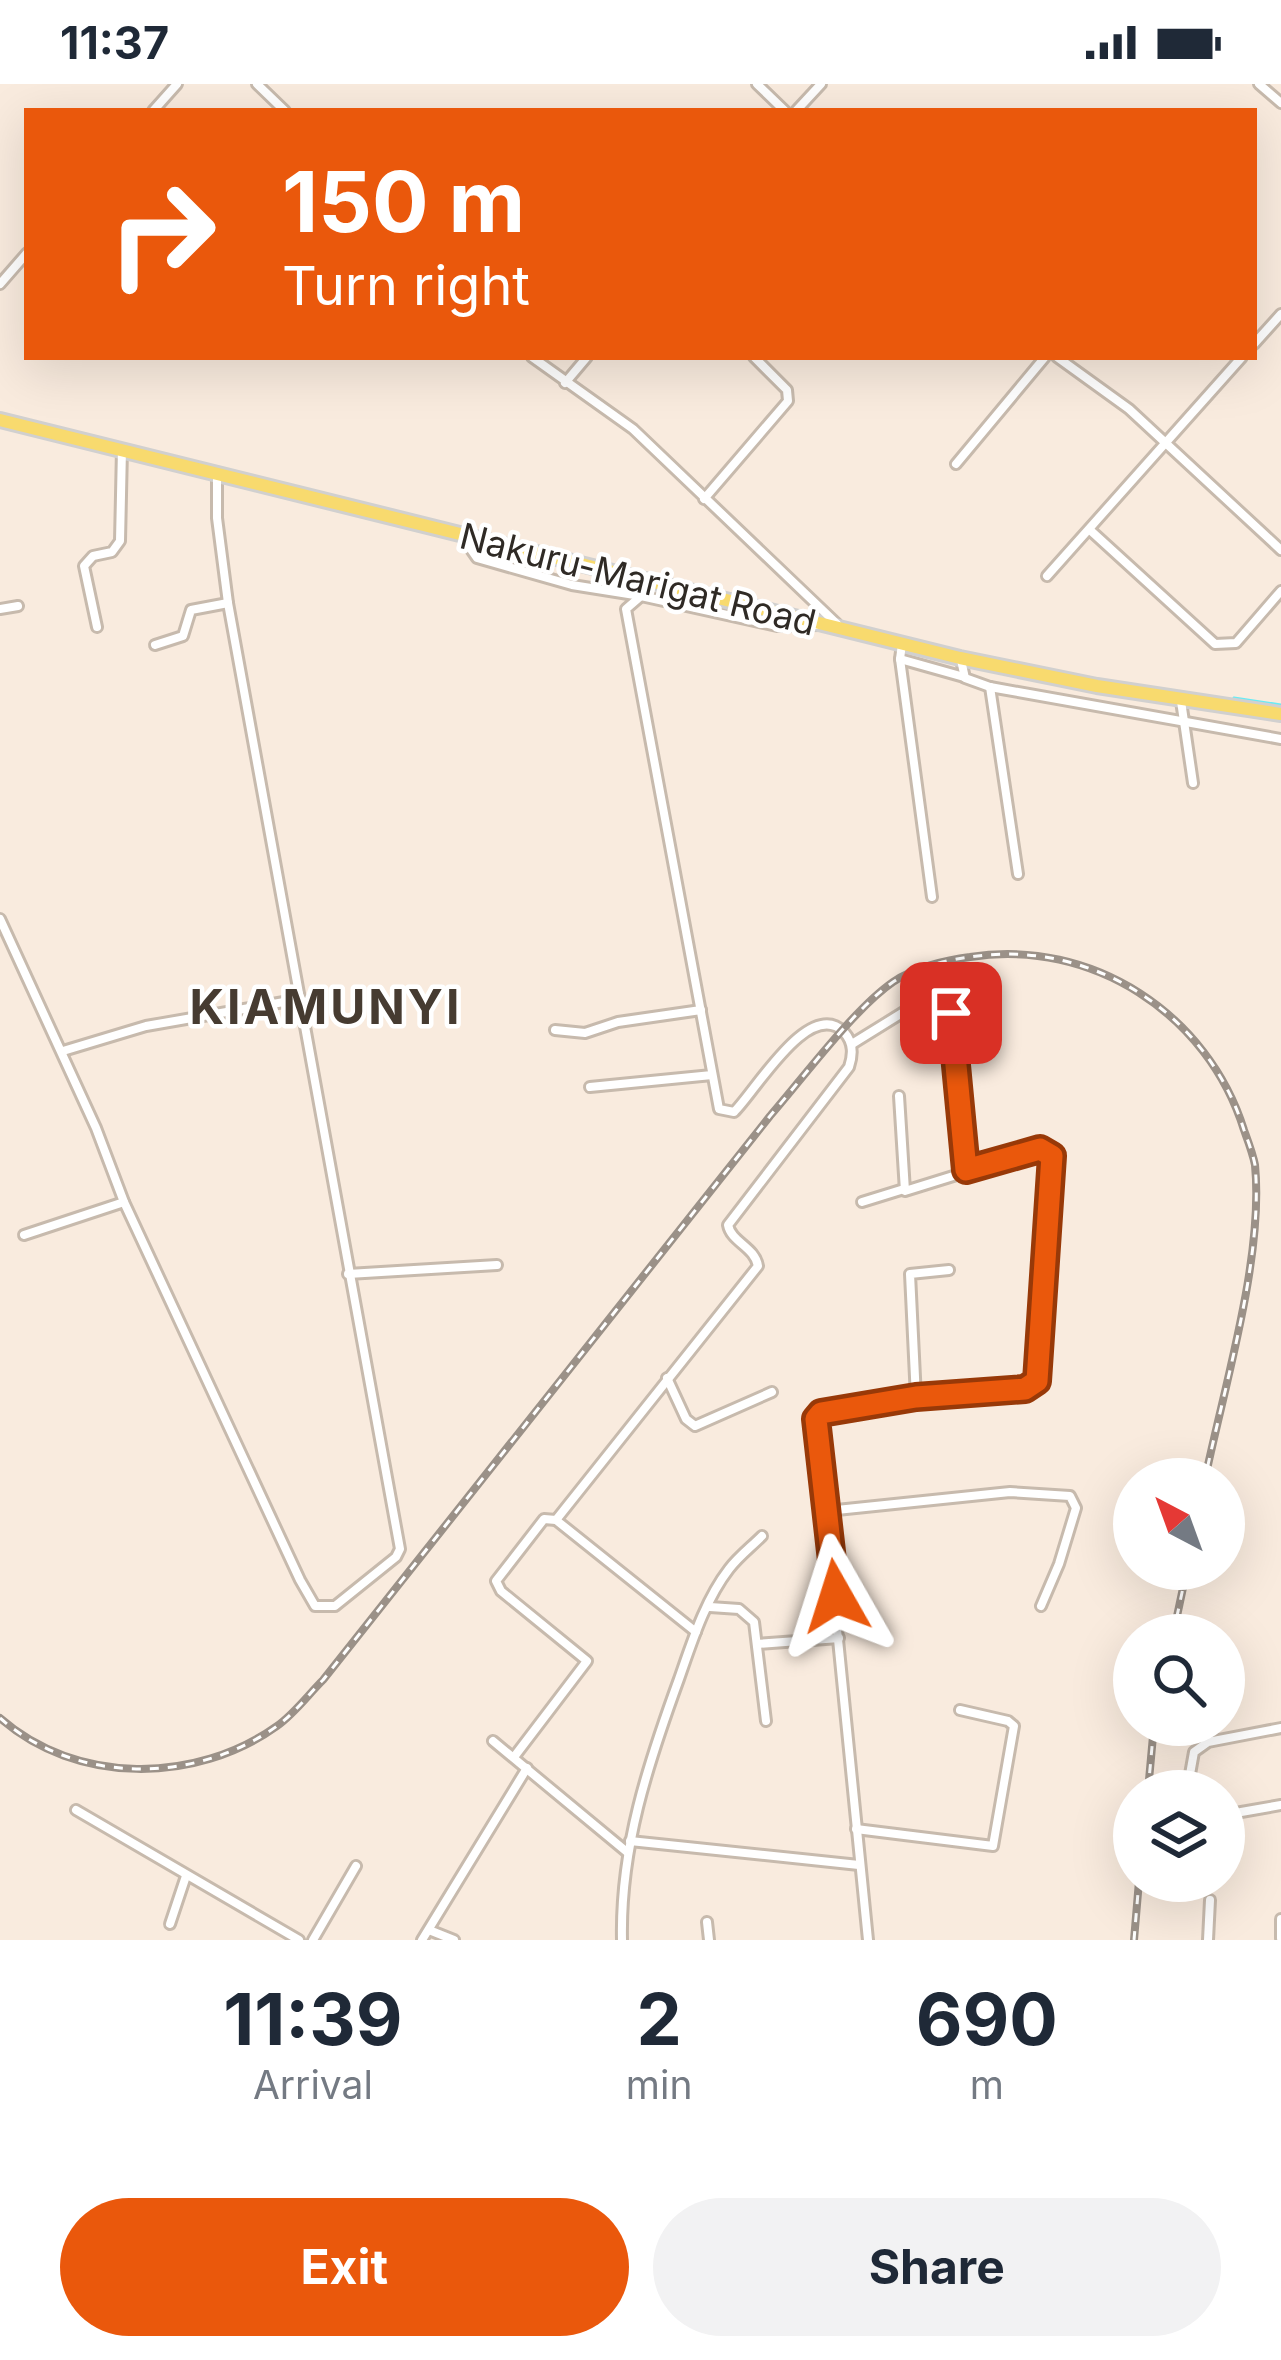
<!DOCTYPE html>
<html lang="en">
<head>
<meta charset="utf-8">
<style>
	:root { --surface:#fff; --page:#f2f2f3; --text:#1f2937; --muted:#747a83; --accent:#ea580c }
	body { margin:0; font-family:Inter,sans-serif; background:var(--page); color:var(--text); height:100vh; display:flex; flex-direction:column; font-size:45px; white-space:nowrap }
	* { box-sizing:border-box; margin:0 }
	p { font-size:39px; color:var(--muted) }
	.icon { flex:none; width:66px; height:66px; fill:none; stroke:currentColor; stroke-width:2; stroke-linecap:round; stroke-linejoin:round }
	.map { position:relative; height:1856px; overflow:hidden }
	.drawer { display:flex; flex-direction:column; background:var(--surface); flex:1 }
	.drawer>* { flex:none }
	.guide { position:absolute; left:24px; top:24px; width:1233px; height:252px; border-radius:0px; box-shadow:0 12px 48px #0002; background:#ea580c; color:#fff; overflow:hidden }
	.needle { width:78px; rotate:319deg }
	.tools { position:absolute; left:1113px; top:1374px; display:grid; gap:24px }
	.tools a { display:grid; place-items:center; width:132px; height:132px; border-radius:50%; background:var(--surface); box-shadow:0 12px 48px #0002; font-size:60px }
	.pin { position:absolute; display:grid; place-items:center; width:102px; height:102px; color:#fff; margin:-51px; border-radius:24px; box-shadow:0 6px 18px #0006 }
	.me { position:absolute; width:132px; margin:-66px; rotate:354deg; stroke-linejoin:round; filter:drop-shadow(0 0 9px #0008) }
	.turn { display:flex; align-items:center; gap:42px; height:252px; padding:0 60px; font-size:54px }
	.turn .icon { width:156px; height:156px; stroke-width:2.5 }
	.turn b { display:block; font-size:84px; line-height:102px }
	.eta { display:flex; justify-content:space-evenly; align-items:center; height:204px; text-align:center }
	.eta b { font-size:72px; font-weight:700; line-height:84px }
	.primary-button { display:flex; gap:24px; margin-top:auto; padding:24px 60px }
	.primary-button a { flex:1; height:138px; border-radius:72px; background:var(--accent); color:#fff; font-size:48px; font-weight:700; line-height:138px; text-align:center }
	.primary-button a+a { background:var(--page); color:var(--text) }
	.status { display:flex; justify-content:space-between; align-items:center; height:84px; padding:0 60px; background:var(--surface); direction:ltr }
	.status svg { height:33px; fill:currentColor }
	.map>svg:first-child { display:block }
</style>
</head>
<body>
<div class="status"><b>11:37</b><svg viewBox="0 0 49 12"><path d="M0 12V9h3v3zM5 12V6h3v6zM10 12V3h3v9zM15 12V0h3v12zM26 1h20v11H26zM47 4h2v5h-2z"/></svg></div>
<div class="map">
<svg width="1281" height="1856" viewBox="0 0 1281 1856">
	<rect width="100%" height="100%" fill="#f9ebde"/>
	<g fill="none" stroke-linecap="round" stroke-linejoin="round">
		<path stroke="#69ebf5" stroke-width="3" d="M1234,614l47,7"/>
		<g stroke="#c7baad" stroke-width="14">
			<g id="street">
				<path d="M257,0l28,27"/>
				<path d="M757,0l28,27"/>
				<path d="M1259,0l22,19"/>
				<path d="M153,27l24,-27"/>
				<path d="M796,27l25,-27"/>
				<path d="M0,200l27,-31"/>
				<path d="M1254,260l27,-30"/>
				<path d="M532,273l101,72 204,195"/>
				<path d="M1057,273l72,52 152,141"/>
				<path d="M565,299l22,-26"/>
				<path d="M956,380l89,-107"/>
				<path d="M704,415l84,-98 -1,-11 -33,-33"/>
				<path d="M1090,446l125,114 21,-1 45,-52"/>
				<path d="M471,456l-1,8 7,10 95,27 69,11 136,30 42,-1"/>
				<path d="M1047,492l195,-219"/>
				<path d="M641,512l-15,13 93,500 15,3c21,-20 75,-115 110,-80 10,11 9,23 5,35l-121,158c3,17 27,22 30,41l-202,254 140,112"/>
				<path d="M0,525l18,-3"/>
				<path d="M97,543l-13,-61 9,-10 19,-4 8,-11 2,-92"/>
				<path d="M902,560l-2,15 32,238"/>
				<path d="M155,561l28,-9 8,-26 37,-7"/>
				<path d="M900,575l64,18"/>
				<path d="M961,576l4,18 25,9 291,52"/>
				<path d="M990,603l28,187"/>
				<path d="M1181,617l12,82"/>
				<path d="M0,835l96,209 28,74 176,378 15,26h20l61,-49 4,-8 -172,-946 -11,-85v-43"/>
				<path d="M555,946l30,3 33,-11 83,-12"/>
				<path d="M852,960l71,-44 22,2 6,11 15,157"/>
				<path d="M63,967l83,-25 155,-27"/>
				<path d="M590,1003l122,-12"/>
				<path d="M862,1118l42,-13"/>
				<path d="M24,1151l100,-33"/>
				<path d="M348,1190l149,-9"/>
				<path d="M667,1294l19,41 9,7 77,-34"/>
				<path d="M916,1314l-6,-124 39,-4"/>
				<path d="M827,1427l183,-19 60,4 6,12 -17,56 -18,42"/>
				<path d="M710,1523l29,2 15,13 12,99"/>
				<path d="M757,1560l82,-6"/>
				<path d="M493,1657l134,111"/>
				<path d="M514,1673l73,-96 -86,-70 -5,-10 48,-62 12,1"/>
				<path d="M1187,1707l7,-39 14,-10 73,-14"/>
				<path d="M76,1726l223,130"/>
				<path d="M1224,1731l57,-10"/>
				<path d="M856,1745l137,17 21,-120 -6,-5 -48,-11"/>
				<path d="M630,1757l229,24"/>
				<path d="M1281,1835v19"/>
				<path d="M707,1838l2,18"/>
				<path d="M170,1840l16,-48"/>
				<path d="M429,1846l25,10"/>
				<path d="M313,1856l43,-74"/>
				<path d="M422,1856l105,-172"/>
				<path d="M622,1856c-2,-92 26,-176 57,-261 13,-37 26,-79 50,-110 9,-12 22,-22 33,-33"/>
				<path d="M868,1856l-52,-521 10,-10 209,-24 17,-228 -12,-8 -135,42 -6,-95"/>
				<path d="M1208,1856l2,-40"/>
			</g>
		</g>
		<g stroke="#d1d0cf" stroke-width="18">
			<path id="primary" d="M0,336l960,238 137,28 184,28"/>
		</g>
		<use href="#street" stroke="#fff" stroke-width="8"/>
		<use href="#primary" stroke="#f8da6e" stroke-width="12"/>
		<g stroke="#9b9188" stroke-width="8">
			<g id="rail">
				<path d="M1173,1551l14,-66"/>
				<path d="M0,1634c76,67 196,66 277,8 17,-12 31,-31 46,-46l447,-564c33,-38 84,-107 123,-134 20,-14 53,-22 77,-25 122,-19 238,57 274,173 4,11 9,24 11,35 9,92 -31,222 -50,314"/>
				<path d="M1148,1707l6,-66"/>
				<path d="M1134,1856l5,-59"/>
			</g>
		</g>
		<use href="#rail" stroke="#fff" stroke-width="3" stroke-dasharray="9" stroke-linecap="butt"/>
	</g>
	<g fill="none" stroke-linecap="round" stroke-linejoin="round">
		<g stroke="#983908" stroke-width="30">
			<path id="route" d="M836,1512l-20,-177 5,-6 95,-16 109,-8 12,-8 15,-225 -12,-7 -74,21 -15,-157"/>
		</g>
		<use href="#route" stroke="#ea580c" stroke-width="21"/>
	</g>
	<g text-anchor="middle" stroke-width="9" stroke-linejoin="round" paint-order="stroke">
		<g font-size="36" fill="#2f2a25" stroke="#fff">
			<text transform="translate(638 495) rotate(14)" y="13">Nakuru-Marigat Road</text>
		</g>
		<g font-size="48" font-weight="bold" letter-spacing="3" fill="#463b31" stroke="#fff">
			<text x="326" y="940">KIAMUNYI</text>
		</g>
	</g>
</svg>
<div class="tools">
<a><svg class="needle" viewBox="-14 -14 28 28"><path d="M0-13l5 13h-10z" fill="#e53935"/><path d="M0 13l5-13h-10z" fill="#747a83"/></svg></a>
<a><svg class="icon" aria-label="search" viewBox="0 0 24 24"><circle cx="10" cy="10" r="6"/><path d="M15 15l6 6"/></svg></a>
<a><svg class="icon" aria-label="layers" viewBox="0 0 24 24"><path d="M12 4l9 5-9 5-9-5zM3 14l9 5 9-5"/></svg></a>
</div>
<div class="pin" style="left:951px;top:929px;background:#d93025"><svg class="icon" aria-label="arrive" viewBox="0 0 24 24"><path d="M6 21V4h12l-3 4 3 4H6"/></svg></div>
<svg class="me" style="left:836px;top:1512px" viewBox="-20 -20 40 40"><path d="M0-17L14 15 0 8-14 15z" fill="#ea580c" stroke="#fff" stroke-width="4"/></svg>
<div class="guide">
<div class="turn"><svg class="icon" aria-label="right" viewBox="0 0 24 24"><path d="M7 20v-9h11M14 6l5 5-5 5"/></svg><div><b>150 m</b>Turn right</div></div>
</div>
</div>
<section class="drawer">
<div class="eta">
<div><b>11:39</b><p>Arrival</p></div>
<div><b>2</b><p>min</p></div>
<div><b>690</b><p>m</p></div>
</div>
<div class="primary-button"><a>Exit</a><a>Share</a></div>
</section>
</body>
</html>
